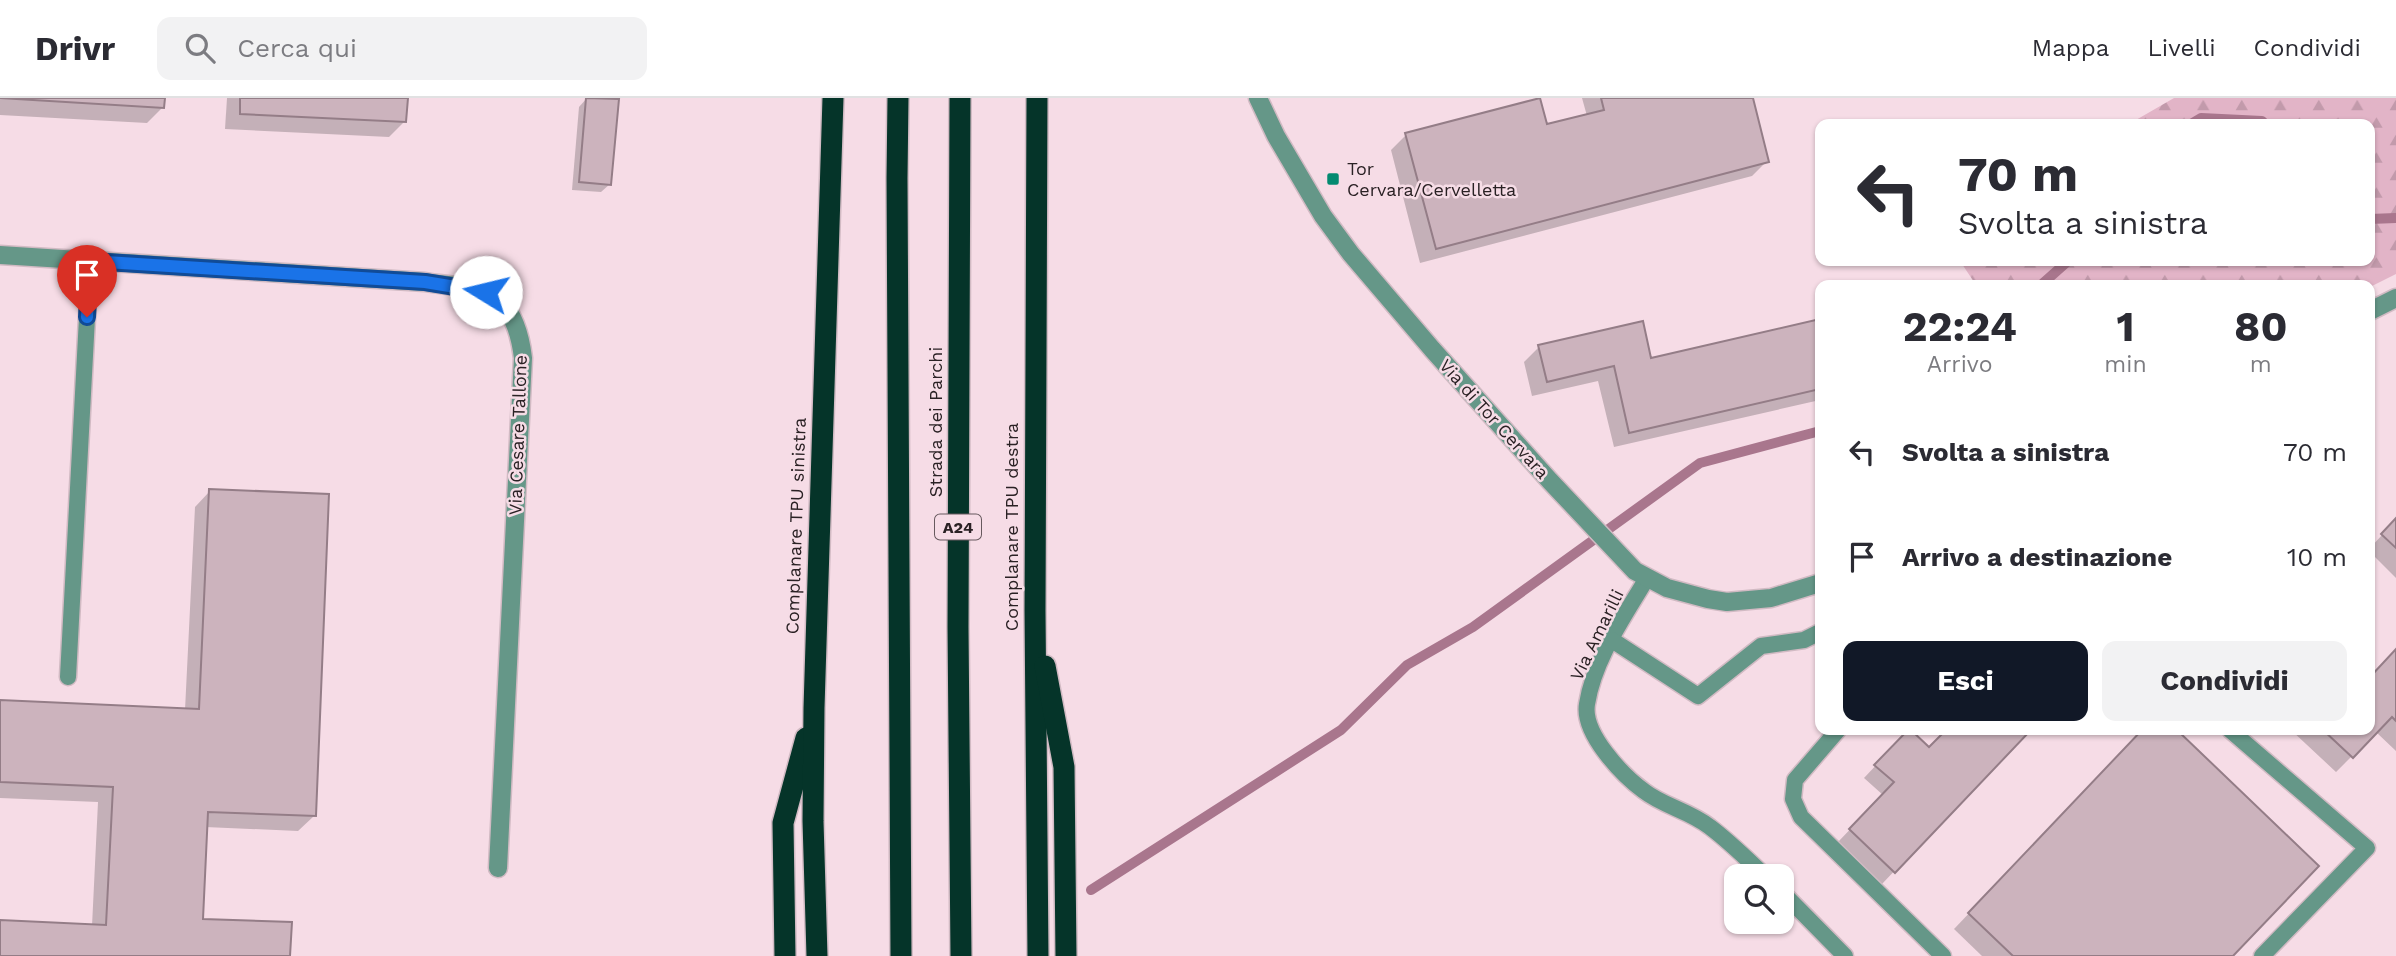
<!DOCTYPE html>
<html lang="it">
<head>
<meta charset="utf-8">
<style>
	:root { --surface:#fff; --page:#f2f2f3; --text:#2b2b33; --muted:#7c7c81; --line:#e1e1e2; --accent:#111827 }
	body { margin:0; font-family:"Work Sans",sans-serif; background:var(--page); color:var(--text); height:100vh; display:flex; flex-direction:column; font-size:26px; white-space:nowrap }
	* { box-sizing:border-box; margin:0 }
	p { font-size:23px; color:var(--muted) }
	.icon { flex:none; width:38px; height:38px; fill:none; stroke:currentColor; stroke-width:2; stroke-linecap:round; stroke-linejoin:round }
	.map { position:relative; flex:1; overflow:hidden }
	.details { position:absolute; left:1815px; top:182px; width:560px; height:455px; display:flex; flex-direction:column; background:var(--surface); border-radius:14px; box-shadow:0 2px 5px #0004 }
	.details>* { flex:none }
	.guide { position:absolute; left:1815px; top:21px; width:560px; height:147px; border-radius:14px; box-shadow:0 2px 5px #0004; background:#fff; color:var(--text); overflow:hidden }
	.fabs { position:absolute; left:1724px; top:766px; display:grid; gap:14px }
	.fabs a { display:grid; place-items:center; width:70px; height:70px; border-radius:14px; background:var(--surface); box-shadow:0 2px 5px #0004; font-size:35px }
	.pin { position:absolute; display:grid; place-items:center; width:60px; height:60px; color:#fff; margin:-72px -30px; border-radius:50% 50% 50% 0; rotate:-45deg; box-shadow:0 0 7px #0007 }
	.pin .icon { rotate:45deg }
	.me { position:absolute; width:77px; margin:-38px; rotate:279deg; stroke-linejoin:round; filter:drop-shadow(0 0 5px #0008) }
	.turn { display:flex; align-items:center; gap:24px; height:147px; padding:0 28px; font-size:32px }
	.turn .icon { width:91px; height:91px; stroke-width:2.5 }
	.turn b { display:block; font-size:49px; line-height:60px }
	.eta { display:flex; justify-content:space-evenly; align-items:center; height:119px; text-align:center }
	.eta b { font-size:42px; font-weight:700; line-height:49px }
	.primary-button { display:flex; gap:14px; margin-top:auto; padding:14px 28px }
	.primary-button a { flex:1; height:80px; border-radius:14px; background:var(--accent); color:#fff; font-size:28px; font-weight:700; line-height:80px; text-align:center }
	.primary-button a+a { background:var(--page); color:var(--text) }
	ul { padding:0; list-style:none }
	li { display:flex; align-items:center; gap:21px; height:105px; padding:0 28px }
	li div { flex:1 }
	li b { display:block; font-size:26px }
	li em { font-style:normal }
	header { display:flex; align-items:center; gap:42px; box-sizing:border-box; height:98px; padding:0 35px; background:var(--surface); border-bottom:2px solid var(--line) }
	header strong { font-size:33px }
	nav { display:flex; gap:38px; margin-inline-start:auto; font-size:24px }
	.search { width:490px; height:63px; background:var(--page); display:flex; align-items:center; gap:18px; box-sizing:border-box; padding:0 24px; border-radius:14px; color:var(--muted); font-size:26px }
	.map>svg:first-child { display:block }
</style>
</head>
<body>
<header>
<strong>Drivr</strong>
<div class="search"><svg class="icon" aria-label="search" viewBox="0 0 24 24"><circle cx="10" cy="10" r="6"/><path d="M15 15l6 6"/></svg>Cerca qui</div>
<nav><a>Mappa</a><a>Livelli</a><a>Condividi</a></nav>
</header>
<div class="map">
<svg width="2396" height="858" viewBox="0 0 2396 858">
	<defs>
		<pattern id="forest-firs" width="22" height="20" patternUnits="userSpaceOnUse" patternTransform="scale(1.75)"><rect width="22" height="20" fill="#e2b4c7"/><path d="M5 1l3.5 6h-7zM16 11l3.5 6h-7z" fill="#c29aab"/></pattern>
	</defs>
	<rect width="100%" height="100%" fill="#f6dce6"/>
	<path fill="url(#forest-firs)" d="M2174,0h222v176l-26,13v-2h-394l-16,-24h410v-137h-241z"/>
	<g fill="#0003">
		<path d="M0,0h163v9l-16,16 -147,-8z"/>
		<path d="M227,0h179l-1,23 -16,16 -164,-8z"/>
		<path d="M587,0l30,3 -7,83 -9,8 -29,-2 7,-83z"/>
		<path d="M1582,0h169l16,63 -15,15 -332,87 -29,-113 15,-15 140,-9 41,-10z"/>
		<path d="M1820,223v79l-206,47 -16,-66 -66,15 -8,-34 15,-15 111,13z"/>
		<path d="M210,393l104,325 -16,15 -93,-4 -4,94 89,3 -1,32h-289v-34l92,4 6,-124 -98,-4v-96l185,8 10,-203z"/>
		<path d="M2396,422v58l-26,-26v-4z"/>
		<path d="M2396,553v100l-20,-19 -40,40 -45,-42h79v-51z"/>
		<path d="M1948,632h80l-146,154 -44,-42 45,-47 -19,-17 33,-35 32,7z"/>
		<path d="M2144,632h31l142,136 -86,90h-249l-28,-27z"/>
	</g>
	<g fill="none" stroke-linecap="round" stroke-linejoin="round">
		<g stroke="#a9768d" stroke-width="10">
			<path d="M2191,26l10,-6 61,3 3,3"/>
			<path d="M2370,121l26,-1"/>
			<path d="M2041,187l27,-24"/>
			<path d="M1091,792l250,-160 66,-65 66,-38 227,-164 120,-32"/>
		</g>
	</g>
	<g fill="#ccb3bd" stroke="#947d87" stroke-width="2">
		<path d="M0,0h165l-1,10z"/>
		<path d="M240,0h168l-2,24 -166,-8z"/>
		<path d="M586,0l33,1 -8,86 -32,-3z"/>
		<path d="M1540,0l7,26 57,-14 -3,-12h152l16,64 -333,87 -31,-116z"/>
		<path d="M1820,221v70l-191,44 -15,-67 -67,16 -9,-37 105,-24 8,37z"/>
		<path d="M209,391l120,5 -13,322 -108,-4 -5,107 89,3 -2,34h-290v-36l106,5 7,-138 -113,-5v-82l199,9z"/>
		<path d="M2396,420v30l-15,-14z"/>
		<path d="M2396,551v72l-4,-4 -39,41 -30,-28h47v-53z"/>
		<path d="M1908,632h3l18,17 17,-17h85l-136,143 -46,-44 45,-47 -20,-17z"/>
		<path d="M2142,632h35l142,136 -86,90h-220l-45,-43z"/>
	</g>
	<g fill="none" stroke-linecap="round" stroke-linejoin="round">
		<g stroke="#d1bac3" stroke-width="19">
			<g id="service">
				<path d="M1647,480c-23,39 -53,81 -60,126 -5,29 35,71 57,87 19,15 46,20 66,36 20,15 38,33 56,50"/>
				<path d="M1612,542l86,56 63,-50 43,-6 16,-8"/>
				<path d="M68,579l22,-416"/>
				<path d="M1838,632l-43,50 -2,19 8,18 142,139"/>
				<path d="M2230,632l137,118 -105,108"/>
				<path d="M1782,794l63,64"/>
			</g>
		</g>
		<g stroke="#d1bac3" stroke-width="21">
			<path id="minor" d="M0,157l425,27c16,3 47,4 61,10 26,11 34,41 37,66l-25,510"/>
		</g>
		<g stroke="#d1bac3" stroke-width="21">
			<g id="tertiary">
				<path d="M1258,0l18,38 47,80 28,38 81,95 118,132 85,90 32,17 41,11 19,3 44,-4 49,-15"/>
				<path d="M2370,213l26,-13"/>
			</g>
		</g>
		<g stroke="#d1bac3" stroke-width="24">
			<g id="motorway">
				<path d="M898,0l-1,80 4,778"/>
				<path d="M960,0l-2,529 3,329"/>
				<path d="M1037,0l-2,513 3,345"/>
				<path d="M1045,568l19,101 2,189"/>
				<path d="M785,858l-2,-133 23,-85"/>
				<path d="M817,858l-4,-135 1,-113 19,-610"/>
			</g>
		</g>
		<use href="#service" stroke="#659788" stroke-width="16"/>
		<use href="#minor" stroke="#659788" stroke-width="18"/>
		<use href="#tertiary" stroke="#659788" stroke-width="18"/>
		<use href="#motorway" stroke="#053429" stroke-width="21"/>
	</g>
	<g fill="none" stroke-linecap="round" stroke-linejoin="round">
		<g stroke="#114b97" stroke-width="18">
			<path id="route" d="M87,219l3,-56 335,21 61,10"/>
		</g>
		<use href="#route" stroke="#1a73e8" stroke-width="12"/>
	</g>
	<rect fill="#038a70" stroke="#f6dce6" stroke-width="2.5" x="1326" y="74" width="14" height="14" rx="3.5"/>
	<g text-anchor="middle" stroke-width="5" stroke-linejoin="round" paint-order="stroke">
		<rect fill="#f6dce6" stroke="#67595e" stroke-width="2" x="935" y="416.5" width="46" height="25" rx="5"/>
		<g font-size="16" font-weight="bold" fill="#2a2124">
			<text x="958" y="435">A24</text>
		</g>
		<g font-size="18" fill="#2a2124" stroke="#f6dce6" text-anchor="start">
			<text x="1347" y="77">Tor<tspan x="1347" dy="21">Cervara/Cervelletta</tspan></text>
		</g>
		<g font-size="18" fill="#2a2124" stroke="#f6dce6">
			<text transform="translate(1494 321) rotate(48)" y="6">Via di Tor Cervara</text>
			<text transform="translate(936 324) rotate(-90)" y="6">Strada dei Parchi</text>
			<text transform="translate(518 337) rotate(-88)" y="6">Via Cesare Tallone</text>
			<text transform="translate(796 428) rotate(-88)" y="6">Complanare TPU sinistra</text>
			<text transform="translate(1012 429) rotate(-90)" y="6">Complanare TPU destra</text>
			<text transform="translate(1597 537) rotate(-64)" y="6">Via Amarilli</text>
		</g>
	</g>
</svg>
<div class="fabs">
<a><svg class="icon" aria-label="search" viewBox="0 0 24 24"><circle cx="10" cy="10" r="6"/><path d="M15 15l6 6"/></svg></a>
</div>
<div class="pin" style="left:87px;top:219px;background:#d93025"><svg class="icon" aria-label="arrive" viewBox="0 0 24 24"><path d="M6 21V4h12l-3 4 3 4H6"/></svg></div>
<svg class="me" style="left:486px;top:194px" viewBox="-20 -20 40 40"><circle r="19" fill="#fff"/><path d="M0-13L10 11 0 6-10 11z" fill="#1a73e8"/></svg>
<div class="guide">
<div class="turn"><svg class="icon" aria-label="left" viewBox="0 0 24 24"><path d="M17 20v-9H6M10 6l-5 5 5 5"/></svg><div><b>70 m</b>Svolta a sinistra</div></div>
</div>
<section class="details">
<div class="eta">
<div><b>22:24</b><p>Arrivo</p></div>
<div><b>1</b><p>min</p></div>
<div><b>80</b><p>m</p></div>
</div>
<ul>
<li><svg class="icon" aria-label="left" viewBox="0 0 24 24"><path d="M17 20v-9H6M10 6l-5 5 5 5"/></svg><div><b>Svolta a sinistra</b></div><em>70 m</em></li>
<li><svg class="icon" aria-label="arrive" viewBox="0 0 24 24"><path d="M6 21V4h12l-3 4 3 4H6"/></svg><div><b>Arrivo a destinazione</b></div><em>10 m</em></li>
</ul>
<div class="primary-button"><a>Esci</a><a>Condividi</a></div>
</section>
</div>
</body>
</html>
